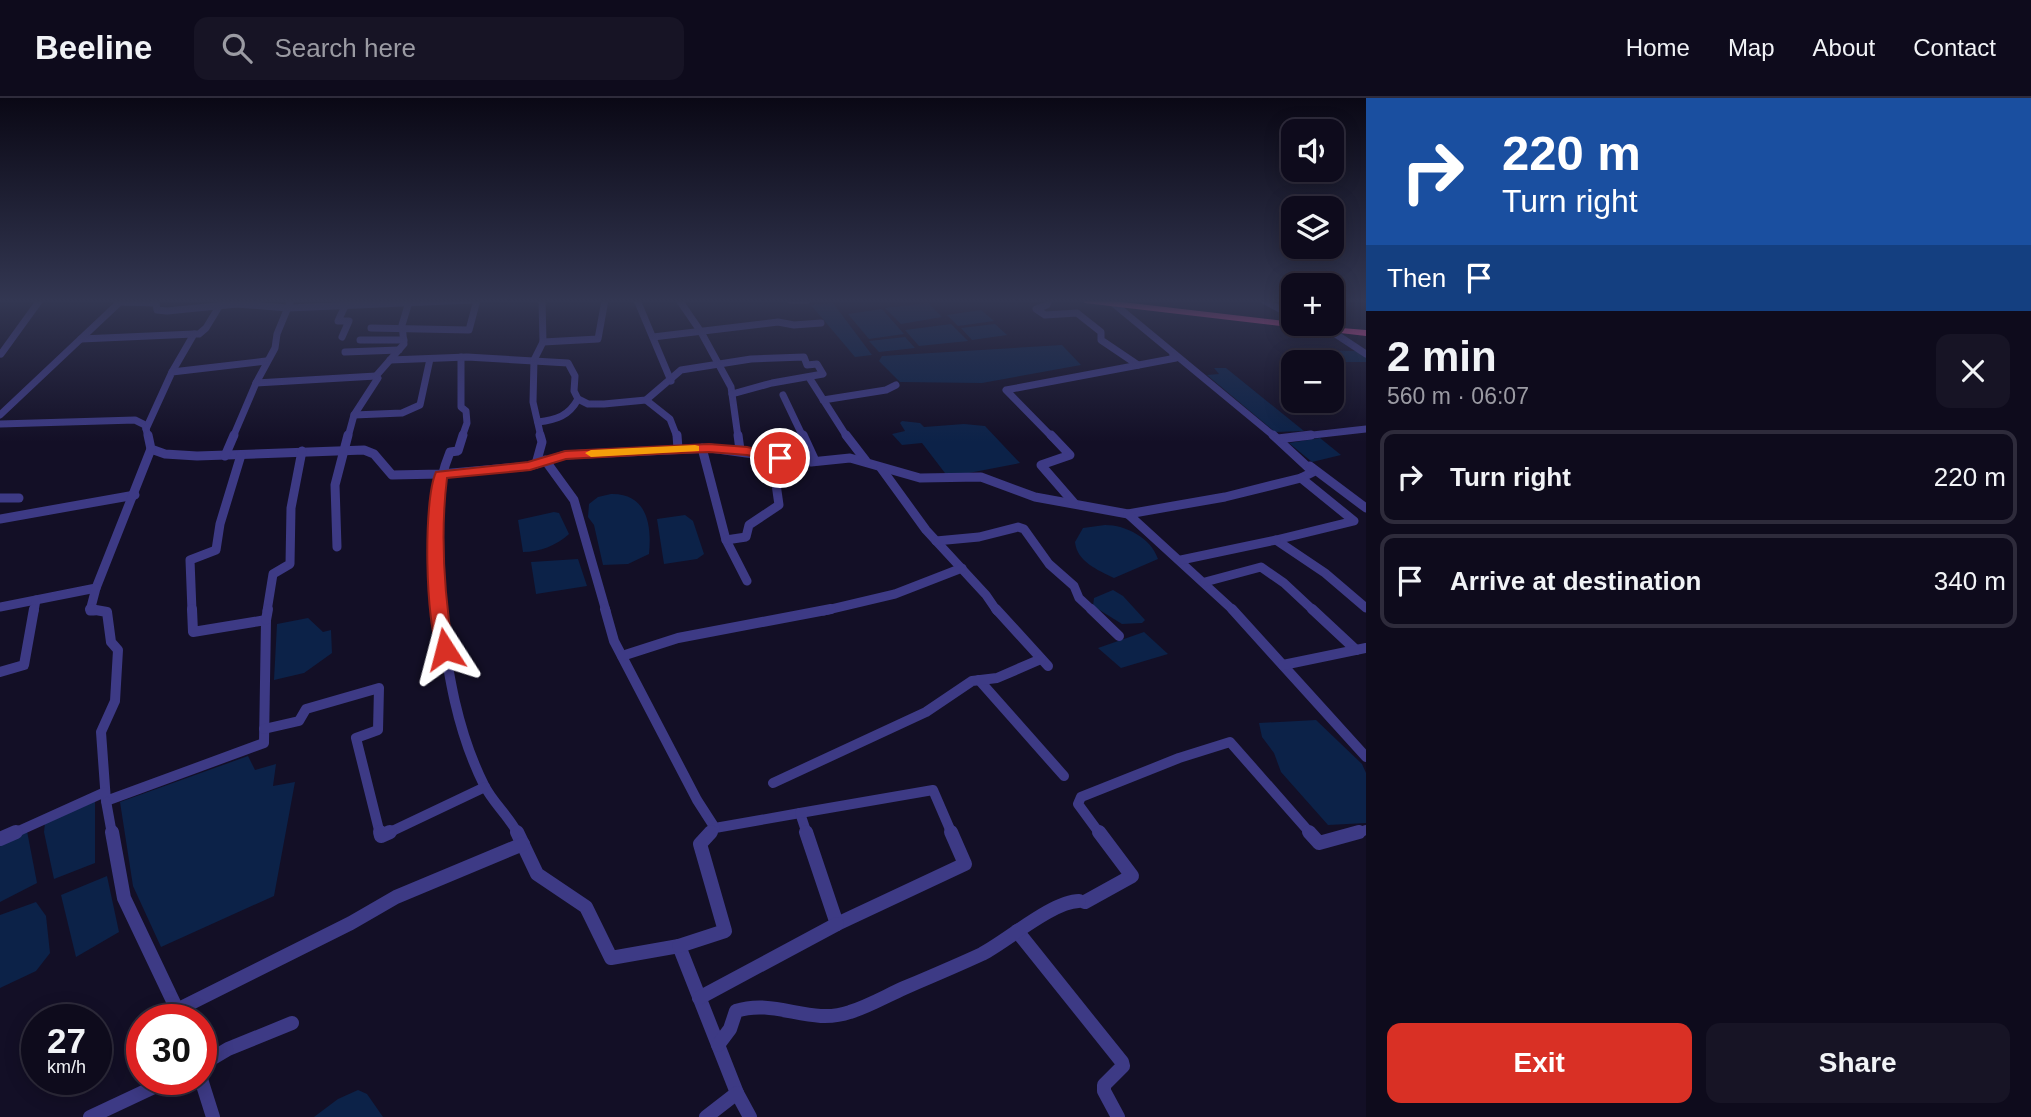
<!DOCTYPE html>
<html lang="en">
<head>
<meta charset="utf-8">
<style>
	:root { --surface:#0e0b1c; --page:#171425; --text:#f1f3f6; --muted:#9b9ba3; --line:#2e2b3b; --accent:#d93025 }
	body { margin:0; font-family:Arial,sans-serif; background:var(--page); color:var(--text); height:100vh; display:flex; flex-direction:column; font-size:26px; white-space:nowrap }
	* { box-sizing:border-box; margin:0 }
	p { font-size:23px; color:var(--muted) }
	.icon { flex:none; width:38px; height:38px; fill:none; stroke:currentColor; stroke-width:2; stroke-linecap:round; stroke-linejoin:round }
	.map { position:relative; flex:1; overflow:hidden }
	.drawer { display:flex; flex-direction:column; background:var(--surface); width:665px }
	.drawer>* { flex:none }
	.hud { background:#1a4fa0; color:#fff; overflow:hidden }
	.buttons { position:absolute; left:1281px; top:21px; display:grid; gap:14px }
	.buttons a { display:grid; place-items:center; width:63px; height:63px; border-radius:14px; background:var(--surface); box-shadow:0 4px 18px #0003,0 0 0 2px var(--line); font-size:35px }
	.speed { position:absolute; left:21px; top:906px; display:flex; gap:14px; font-size:35px; font-weight:700; text-align:center }
	.speed>* { display:grid; place-content:center; width:91px; height:91px; border-radius:50%; background:var(--surface); box-shadow:0 4px 18px #0003,0 0 0 2px var(--line); line-height:1 }
	.speed small { font-size:18px; font-weight:400 }
	.speed .limit { border:10px solid #d22; background:#fff; color:#111 }
	.pin { position:absolute; display:grid; place-items:center; width:60px; height:60px; color:#fff; margin:-30px; border:4px solid #fff; border-radius:50%; box-shadow:0 2px 7px #0007 }
	.me { position:absolute; width:77px; margin:-38px; rotate:351deg; stroke-linejoin:round; filter:drop-shadow(0 0 5px #0008) }
	.turn { display:flex; align-items:center; gap:24px; height:147px; padding:0 21px; font-size:32px }
	.turn .icon { width:91px; height:91px; stroke-width:2.5 }
	.turn b { display:block; font-size:49px; line-height:60px }
	.then { display:flex; align-items:center; height:66px; padding:0 21px; background:#0003; gap:14px; font-size:26px }
	.round { display:grid; place-items:center; flex:none; width:74px; height:74px; border-radius:14px; background:var(--page) }
	.head { display:flex; align-items:center; justify-content:space-between; height:119px; padding:0 21px }
	h1 { font-size:42px; font-weight:700; line-height:52px }
	.action { display:flex; gap:14px; margin-top:auto; padding:14px 21px }
	.action a { flex:1; height:80px; border-radius:14px; background:var(--accent); color:#fff; font-size:28px; font-weight:700; line-height:80px; text-align:center }
	.action a+a { background:var(--page); color:var(--text) }
	ul { padding:0; list-style:none }
	li { display:flex; align-items:center; gap:21px; height:94px; margin:0 14px 10px; padding:0 7px; border:4px solid var(--line); border-radius:14px }
	li div { flex:1 }
	li b { display:block; font-size:26px }
	li em { font-style:normal }
	header { display:flex; align-items:center; gap:42px; box-sizing:border-box; height:98px; padding:0 35px; background:var(--surface); border-bottom:2px solid var(--line) }
	header strong { font-size:33px }
	nav { display:flex; gap:38px; margin-inline-start:auto; font-size:24px }
	.search { width:490px; height:63px; background:var(--page); display:flex; align-items:center; gap:18px; box-sizing:border-box; padding:0 24px; border-radius:14px; color:var(--muted); font-size:26px }
	main { display:flex; flex:1; min-height:0 }
	.map>svg:first-child { display:block }
</style>
</head>
<body>
<header>
<strong>Beeline</strong>
<div class="search"><svg class="icon" aria-label="search" viewBox="0 0 24 24"><circle cx="10" cy="10" r="6"/><path d="M15 15l6 6"/></svg>Search here</div>
<nav><a>Home</a><a>Map</a><a>About</a><a>Contact</a></nav>
</header>
<main>
<div class="map">
<svg width="1366" height="1019" viewBox="0 0 1366 1019">
	<rect width="100%" height="100%" fill="#130f26"/>
	<g fill="#0c2248">
		<path d="M833,205l39,52 -17,2 -44,-52z"/>
		<path d="M928,205l14,14 -41,7 -16,-16z"/>
		<path d="M882,211l22,25 -35,5 -21,-25z"/>
		<path d="M981,212l13,11 -36,5 -11,-11z"/>
		<path d="M951,226l17,17 -49,5 -14,-16z"/>
		<path d="M995,226l12,11 -35,5 -11,-12z"/>
		<path d="M905,239l10,11 -36,4 -10,-11z"/>
		<path d="M1062,247l19,20 -99,18 -82,-1 -21,-21 3,-5z"/>
		<path d="M1299,252l60,1 7,5v6h-48z"/>
		<path d="M1214,270h12l78,63 -29,1 -68,-57 12,-1z"/>
		<path d="M902,323l18,2 4,4 40,-3 21,2 35,37 -72,14 -26,-34 -20,2 -10,-11 13,-3 -5,-8z"/>
		<path d="M1320,340l21,17 -29,7 -23,-19z"/>
		<path d="M611,396c36,-1 41,31 38,60l-21,10 -25,1 -9,-40 -6,-8 1,-13 9,-7z"/>
		<path d="M554,414l5,1 10,21c-12,11 -29,18 -46,18l-5,-32z"/>
		<path d="M685,417l8,6 11,33 -7,5 -33,5 -7,-45z"/>
		<path d="M1105,427c21,0 46,13 53,34l-44,19c-16,-8 -37,-16 -39,-36l8,-14z"/>
		<path d="M578,461l9,27 -51,8 -5,-32z"/>
		<path d="M1113,492l10,6 22,24 -3,3 -20,1 -29,-18 1,-8z"/>
		<path d="M308,520l15,14 8,-2 1,23 -28,20 -30,7 3,-56z"/>
		<path d="M1144,534l24,22 -47,14 -23,-20z"/>
		<path d="M1316,622l46,44 4,9v50l-38,2 -47,-53 -7,-19 -12,-16 -3,-14z"/>
		<path d="M248,658l7,14 21,-6 -3,22 22,-4 -21,114 -113,51 -28,-61 -13,-84z"/>
		<path d="M95,703v62l-41,16 -10,-47 1,-9z"/>
		<path d="M27,733l10,52 -37,19v-59z"/>
		<path d="M107,778l12,56 -43,25 -15,-62z"/>
		<path d="M36,804l10,14 4,37 -14,18 -36,17v-73z"/>
		<path d="M358,992l9,4 16,23h-69l24,-18z"/>
	</g>
	<g fill="none" stroke-linecap="round" stroke-linejoin="round">
		<g stroke="#3d3a85" stroke-width="7">
			<path d="M291,202l-14,34 -2,14 -19,35 120,-7"/>
			<path d="M637,202l34,81"/>
			<path d="M679,202l22,32 30,55 7,50"/>
			<path d="M791,202h16"/>
			<path d="M1049,202l-2,5 -11,4 9,6 32,-2 24,19v8l37,25"/>
			<path d="M1263,202l30,16"/>
			<path d="M120,204l36,1 1,7 10,1 70,-7 51,4 184,-8"/>
			<path d="M1113,205l162,134"/>
			<path d="M371,230l98,2 8,-30"/>
			<path d="M1328,231l38,25"/>
			<path d="M342,239l7,-16h-11l7,-15"/>
			<path d="M653,239l125,-15 16,3 27,-2"/>
			<path d="M81,241l113,-5"/>
			<path d="M360,242h44"/>
			<path d="M543,244l55,-3 7,-39"/>
			<path d="M345,254l54,-2"/>
			<path d="M1,256l39,-54"/>
			<path d="M461,259v50l5,4 1,12 -5,14"/>
			<path d="M390,262l77,-3 101,6 7,13 -1,15 4,8 10,5h16l42,-4 35,-30 70,-11 53,-2 3,8 10,-1 6,10 -51,9 -40,11"/>
			<path d="M172,274l22,-38h5l7,-6 14,-23"/>
			<path d="M810,281l37,58"/>
			<path d="M783,297l20,42"/>
			<path d="M646,302l24,19 7,18"/>
			<path d="M823,302l63,-10 10,-5"/>
			<path d="M0,317l122,-115"/>
			<path d="M354,317l48,-2 18,-8 10,-46"/>
			<path d="M538,324c18,-2 31,-6 40,-23"/>
			<path d="M0,326l135,-4 10,5 3,12"/>
			<path d="M146,331l26,-57 94,-11"/>
			<path d="M233,339l23,-54"/>
			<path d="M348,339l6,-22 24,-37 -2,-2 28,-32 -2,-19 7,-23"/>
			<path d="M541,339l-8,-35 1,-42 9,-18 -1,-42"/>
			<path d="M1052,339l-46,-47 170,-32 -3,-3"/>
			<path d="M1295,339l71,-8"/>
		</g>
		<g stroke="#3d3a85" stroke-width="9">
			<path d="M148,337l3,14 14,5 32,2 167,-6 10,4 18,21 49,-1 89,-8 35,-11 145,-7 101,14 39,-4 70,20 61,-1 54,20 93,17 97,-17 76,-19 12,-6 -40,-37"/>
			<path d="M677,337l1,14"/>
			<path d="M738,337l2,15"/>
			<path d="M803,337l12,26"/>
			<path d="M846,337l20,26"/>
			<path d="M1051,337l19,20 -29,10 33,38"/>
			<path d="M1278,341l33,-4"/>
			<path d="M702,350l24,92 21,41"/>
			<path d="M225,358l9,-21"/>
			<path d="M545,362l29,40 32,111"/>
			<path d="M536,366l6,-22 -2,-7"/>
			<path d="M1310,368l56,42"/>
			<path d="M881,370l45,62 60,65 11,16"/>
			<path d="M1301,380l53,43 -78,19 49,33 41,35"/>
			<path d="M0,400h19"/>
			<path d="M1128,416l106,97"/>
			<path d="M0,421l135,-24"/>
			<path d="M726,442l20,-3 3,-12 30,-20 -7,-49"/>
			<path d="M936,443l43,-4 39,-10 6,2 25,35 25,22 5,12 14,13"/>
			<path d="M337,449l-2,-62 13,-50"/>
			<path d="M1181,462l95,-20"/>
			<path d="M1205,484l56,-15 23,16 30,28"/>
			<path d="M0,509l96,-19 55,-139"/>
			<path d="M34,513l2,-11"/>
			<path d="M94,513h-4l6,-23"/>
			<path d="M192,513l-2,-51 26,-10 4,-26 21,-69"/>
			<path d="M267,513l6,-37 17,-10 1,-56 11,-57"/>
			<path d="M439,513c-7,-49 -8,-113 11,-159l8,-1 5,-16"/>
			<path d="M823,513l72,-17 67,-26"/>
		</g>
		<g stroke="#3d3a85" stroke-width="10">
			<path d="M90,511l17,3 4,30 7,8 -3,51 -14,31 5,69 158,-58 2,-123 -73,12 -1,-23"/>
			<path d="M439,511c9,62 17,120 45,176 9,18 25,31 34,49"/>
			<path d="M605,511l9,32 83,159 18,28 85,-15"/>
			<path d="M996,511l52,57"/>
			<path d="M1091,511l28,27"/>
			<path d="M1232,511l134,148"/>
			<path d="M1312,511l44,41"/>
			<path d="M266,522l2,-11"/>
			<path d="M622,558l56,-18 153,-29"/>
			<path d="M1283,567l83,-17"/>
			<path d="M0,574l24,-7 10,-56"/>
			<path d="M979,582l85,96"/>
			<path d="M264,631l35,-8 7,-12 73,-21 -1,42 -22,8 24,96"/>
			<path d="M773,685l153,-71 46,-31 25,-3 44,-19"/>
			<path d="M106,703l6,33"/>
			<path d="M800,715l7,21"/>
			<path d="M800,715l133,-23 19,44"/>
			<path d="M12,736l93,-42"/>
			<path d="M386,736l99,-47"/>
			<path d="M710,736l5,-6"/>
			<path d="M1100,736l-22,-30 3,-7 98,-39 51,-16 81,92"/>
			<path d="M1353,736l13,-4"/>
		</g>
		<g stroke="#3d3a85" stroke-width="14">
			<path d="M112,734l12,66 58,122"/>
			<path d="M380,734l1,4 9,-4"/>
			<path d="M517,734l20,42 49,33 25,51 68,-12 58,147"/>
			<path d="M806,734l31,92 128,-60 -14,-32"/>
			<path d="M1309,734l10,11 40,-11"/>
			<path d="M0,741l16,-7"/>
			<path d="M1085,804l47,-26 -33,-44"/>
			<path d="M1017,833l105,131 1,4 -19,19v6l14,26"/>
			<path d="M679,848l46,-15 -25,-87 11,-12"/>
			<path d="M699,900l138,-74"/>
			<path d="M177,912l174,-87 45,-26 127,-53"/>
			<path d="M718,947l12,-16 6,-18c40,-13 74,15 114,1 19,-6 36,-16 54,-24 26,-11 52,-22 78,-34 25,-13 71,-53 97,-53"/>
			<path d="M201,967l27,-16 64,-26"/>
			<path d="M201,981l12,38"/>
			<path d="M90,1019l79,-37"/>
			<path d="M706,1019l31,-24 13,24"/>
		</g>
		<path fill="#ff4fa3" fill-rule="evenodd" d="M1081,202h24l188,22v2l73,6v6l-281,-33z"/>
	</g>
	<linearGradient id="sky" x2="0" y2="1"><stop stop-color="#0a0815"/><stop offset="0.59" stop-color="#333752"/><stop offset="1" stop-color="#333752" stop-opacity="0"/></linearGradient>
	<rect width="1366" height="344" fill="url(#sky)"/>
	<path fill="#d93025" stroke="#8d1f18" stroke-width="2" d="M709,346l38,3 37,8 2,3 -6,4 -33,-7 -38,-3 -52,2 -91,5 -36,11 -83,8c-7,57 -3,114 6,171l-2,4h-12c-14,-28 -16,-153 -3,-181l92,-10 37,-11z"/>
	<path fill="#f59e0b" d="M695,347l4,1v5l-108,6 -6,-4 6,-3z"/>
</svg>
<div class="buttons">
<a><svg class="icon" aria-label="sound" viewBox="0 0 24 24"><path d="M4 9h4l5-4v14l-5-4H4zM17 9q2 3 0 6"/></svg></a>
<a><svg class="icon" aria-label="layers" viewBox="0 0 24 24"><path d="M12 4l9 5-9 5-9-5zM3 14l9 5 9-5"/></svg></a>
<a>+</a>
<a>−</a>
</div>
<div class="speed"><div>27<small>km/h</small></div><div class="limit">30</div></div>
<div class="pin" style="left:780px;top:360px;background:#d93025"><svg class="icon" aria-label="arrive" viewBox="0 0 24 24"><path d="M6 21V4h12l-3 4 3 4H6"/></svg></div>
<svg class="me" style="left:445px;top:551px" viewBox="-20 -20 40 40"><path d="M0-17L14 15 0 8-14 15z" fill="#d93025" stroke="#fff" stroke-width="4"/></svg>
</div>
<section class="drawer">
<div class="hud">
<div class="turn"><svg class="icon" aria-label="right" viewBox="0 0 24 24"><path d="M7 20v-9h11M14 6l5 5-5 5"/></svg><div><b>220 m</b>Turn right</div></div>
<div class="then">Then<svg class="icon" aria-label="arrive" viewBox="0 0 24 24"><path d="M6 21V4h12l-3 4 3 4H6"/></svg></div>
</div>
<div class="head"><div><h1>2 min</h1><p>560 m · 06:07</p></div><a class="round"><svg class="icon" aria-label="close" viewBox="0 0 24 24"><path d="M6 6l12 12M18 6L6 18"/></svg></a></div>
<ul>
<li><svg class="icon" aria-label="right" viewBox="0 0 24 24"><path d="M7 20v-9h11M14 6l5 5-5 5"/></svg><div><b>Turn right</b></div><em>220 m</em></li>
<li><svg class="icon" aria-label="arrive" viewBox="0 0 24 24"><path d="M6 21V4h12l-3 4 3 4H6"/></svg><div><b>Arrive at destination</b></div><em>340 m</em></li>
</ul>
<div class="action"><a>Exit</a><a>Share</a></div>
</section>
</main>
</body>
</html>
